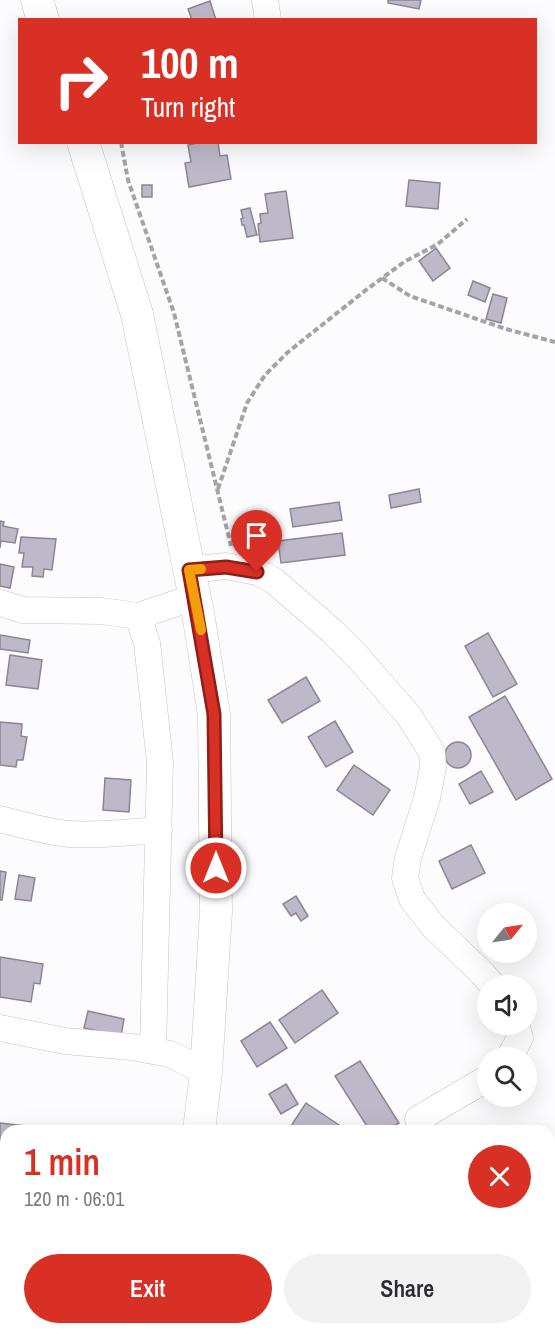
<!DOCTYPE html>
<html lang="en">
<head>
<meta charset="utf-8">
<style>
	:root { --surface:#fff; --page:#f2f2f3; --text:#2b2b33; --muted:#7c7c81; --accent:#d93025 }
	body { margin:0; font-family:"Archivo Narrow",sans-serif; background:var(--page); color:var(--text); height:100vh; display:flex; flex-direction:column; font-size:22px; white-space:nowrap }
	* { box-sizing:border-box; margin:0 }
	p { font-size:20px; color:var(--muted) }
	.icon { flex:none; width:33px; height:33px; fill:none; stroke:currentColor; stroke-width:2; stroke-linecap:round; stroke-linejoin:round }
	.map { position:relative; flex:1; overflow:hidden }
	.drawer { position:absolute; left:0px; top:1125px; width:555px; height:210px; display:flex; flex-direction:column; background:var(--surface); border-radius:18px 18px 0 0; box-shadow:0 6px 24px #0002 }
	.drawer>* { flex:none }
	.banner { position:absolute; left:18px; top:18px; width:519px; height:126px; border-radius:0px; box-shadow:0 6px 24px #0002; background:#d93025; color:#fff; overflow:hidden }
	.needle { width:39px; rotate:60deg }
	.buttons { position:absolute; left:477px; top:903px; display:grid; gap:12px }
	.buttons a { display:grid; place-items:center; width:60px; height:60px; border-radius:50%; background:var(--surface); box-shadow:0 6px 24px #0002; font-size:30px }
	.pin { position:absolute; display:grid; place-items:center; width:51px; height:51px; color:#fff; margin:-62px -26px; border-radius:50% 50% 50% 0; rotate:-45deg; box-shadow:0 0 6px #0007 }
	.pin .icon { rotate:45deg }
	.me { position:absolute; width:66px; margin:-33px; rotate:0deg; stroke-linejoin:round; filter:drop-shadow(0 0 4px #0008) }
	.turn { display:flex; align-items:center; gap:21px; height:126px; padding:0 24px; font-size:27px }
	.turn .icon { width:78px; height:78px; stroke-width:2.5 }
	.turn b { display:block; font-size:42px; line-height:51px }
	.round { display:grid; place-items:center; flex:none; width:63px; height:63px; border-radius:32px; background:var(--page) }
	.head { display:flex; align-items:center; justify-content:space-between; height:102px; padding:0 24px }
	h1 { font-size:36px; font-weight:600; line-height:45px; color:var(--accent) }
	.action { display:flex; gap:12px; margin-top:auto; padding:12px 24px }
	.action a { flex:1; height:69px; border-radius:36px; background:var(--accent); color:#fff; font-size:24px; font-weight:600; line-height:69px; text-align:center }
	.action a+a { background:var(--page); color:var(--text) }
	.map>svg:first-child { display:block }
</style>
</head>
<body>
<div class="map">
<svg width="555" height="1335" viewBox="0 0 555 1335">
	<rect width="100%" height="100%" fill="#fcfbfe"/>
	<g fill="#beb8c8" stroke="#8b8695" stroke-width="1.5">
		<path d="M388,0h33l-2,9 -31,-6z"/>
		<path d="M210,1l6,19h-24l-4,-11z"/>
		<path d="M202,142h16l2,14 7,-1 4,24 -42,8 -4,-24 6,-1 -3,-17z"/>
		<path d="M409,180l31,3 -2,26 -32,-3z"/>
		<rect x="142" y="185" width="10" height="12"/>
		<path d="M286,191l7,47 -33,4 -2,-18 3,-1 -1,-9 8,-1 -3,-19z"/>
		<path d="M250,208l7,27 -10,2 -3,-12h-2l-1,-6 2,-1 -2,-8z"/>
		<path d="M436,248l14,20 -17,13 -14,-20z"/>
		<path d="M473,281l17,7 -5,14 -17,-7z"/>
		<path d="M493,294l14,4 -6,25 -15,-4z"/>
		<path d="M419,489l2,13 -30,6 -2,-13z"/>
		<path d="M339,502l3,18 -49,7 -3,-18z"/>
		<path d="M0,521l4,1 -1,4 15,3 -3,14 -14,-2 -1,7z"/>
		<path d="M342,533l3,22 -64,8 -3,-22z"/>
		<path d="M21,537l35,2 -4,31 -8,-1 -1,8 -11,-1 1,-9h-11l2,-14h-5z"/>
		<path d="M0,564l14,3 -4,21 -10,-2z"/>
		<path d="M488,633l29,51 -24,13 -28,-51z"/>
		<path d="M0,635l30,5 -2,13 -28,-4z"/>
		<path d="M10,655l32,5 -4,29 -32,-4z"/>
		<path d="M306,677l14,24 -38,22 -14,-23z"/>
		<path d="M505,696l47,83 -36,21 -47,-83z"/>
		<path d="M335,721l18,31 -27,15 -18,-30z"/>
		<path d="M0,722l22,2 -1,12 6,1 -4,23h-6l-1,7 -16,-2z"/>
		<circle cx="458" cy="755" r="13"/>
		<path d="M354,765l36,25 -17,25 -36,-25z"/>
		<path d="M481,771l12,21 -23,12 -11,-20z"/>
		<path d="M105,778l26,2 -2,32 -26,-2z"/>
		<path d="M471,845l14,28 -33,16 -13,-28z"/>
		<path d="M0,871l6,1 -4,28h-2z"/>
		<path d="M19,875l16,3 -4,23 -16,-2z"/>
		<path d="M296,896l12,20 -7,5 -5,-8 -5,3 -8,-12z"/>
		<path d="M0,957l43,7 -3,20 -6,-1 -3,19 -31,-5z"/>
		<path d="M322,990l16,23 -43,30 -16,-23z"/>
		<path d="M88,1011l36,8 -3,17 -37,-8z"/>
		<path d="M270,1022l17,26 -30,19 -16,-26z"/>
		<path d="M360,1061l39,62 -13,8h-16l-35,-55z"/>
		<path d="M286,1084l12,20 -17,10 -12,-20z"/>
		<path d="M306,1103l42,28h-56l-3,-2z"/>
		<path d="M0,1123l34,4 -1,4h-27v60l-6,-1z"/>
	</g>
	<g fill="none" stroke-linecap="round" stroke-linejoin="round">
		<g stroke="#c6c1d1" stroke-width="27">
			<g id="minor">
				<path d="M265,0l3,20"/>
				<path d="M189,570l37,-4 31,6 16,8 59,51 24,24 53,61 23,36 1,16 -6,30 -19,60 -3,20 7,21 21,27 50,48 10,12"/>
				<path d="M0,603l23,7 79,1 36,5 57,-19"/>
				<path d="M138,616l9,27 13,119 -7,288"/>
				<path d="M0,819c23,6 46,13 69,15 30,2 60,-2 90,-4"/>
				<path d="M0,1028l65,13 67,6 38,7 36,18"/>
				<path d="M509,1058l11,-20 -4,-14"/>
				<path d="M418,1119l70,-41"/>
			</g>
		</g>
		<g stroke="#c6c1d1" stroke-width="33">
			<g id="major">
				<path d="M37,0l6,20"/>
				<path d="M83,142l54,172 61,299 16,101 2,198 -10,160 -7,59"/>
				<path d="M191,1335v-6"/>
			</g>
		</g>
		<g stroke="#a4a3a7" stroke-width="4" stroke-dasharray="6 3" stroke-linecap="butt">
			<path d="M121,142l7,38 46,133 57,233"/>
			<path d="M382,278l28,18 96,33 49,13"/>
			<path d="M218,489l29,-86 18,-28 23,-23 78,-62 38,-28 34,-18 29,-25"/>
			<path d="M549,1298l6,2"/>
		</g>
		<use href="#minor" stroke="#fff" stroke-width="26"/>
		<use href="#major" stroke="#fff" stroke-width="32"/>
	</g>
	<g fill="none" stroke-linecap="round" stroke-linejoin="round">
		<g stroke="#8d1f18" stroke-width="15">
			<path id="route" d="M216,868l-2,-154 -25,-144 37,-3 31,5"/>
		</g>
		<use href="#route" stroke="#d93025" stroke-width="10"/>
		<path stroke="#f59e0b" stroke-width="10" d="M201,630l-12,-60 12,-1"/>
	</g>
</svg>
<div class="buttons">
<a><svg class="needle" viewBox="-14 -14 28 28"><path d="M0-13l5 13h-10z" fill="#e53935"/><path d="M0 13l5-13h-10z" fill="#7c7c81"/></svg></a>
<a><svg class="icon" aria-label="sound" viewBox="0 0 24 24"><path d="M4 9h4l5-4v14l-5-4H4zM17 9q2 3 0 6"/></svg></a>
<a><svg class="icon" aria-label="search" viewBox="0 0 24 24"><circle cx="10" cy="10" r="6"/><path d="M15 15l6 6"/></svg></a>
</div>
<div class="pin" style="left:257px;top:572px;background:#d93025"><svg class="icon" aria-label="arrive" viewBox="0 0 24 24"><path d="M6 21V4h12l-3 4 3 4H6"/></svg></div>
<svg class="me" style="left:216px;top:868px" viewBox="-20 -20 40 40"><circle r="17" fill="#d93025" stroke="#fff" stroke-width="3"/><path d="M0-11L8 9 0 5-8 9z" fill="#fff"/></svg>
<div class="banner">
<div class="turn"><svg class="icon" aria-label="right" viewBox="0 0 24 24"><path d="M7 20v-9h11M14 6l5 5-5 5"/></svg><div><b>100 m</b>Turn right</div></div>
</div>
<section class="drawer">
<div class="head"><div><h1>1 min</h1><p>120 m · 06:01</p></div><a class="round" style="background:#d93025;color:#fff"><svg class="icon" aria-label="close" viewBox="0 0 24 24"><path d="M6 6l12 12M18 6L6 18"/></svg></a></div>
<div class="action"><a>Exit</a><a>Share</a></div>
</section>
</div>
</body>
</html>
